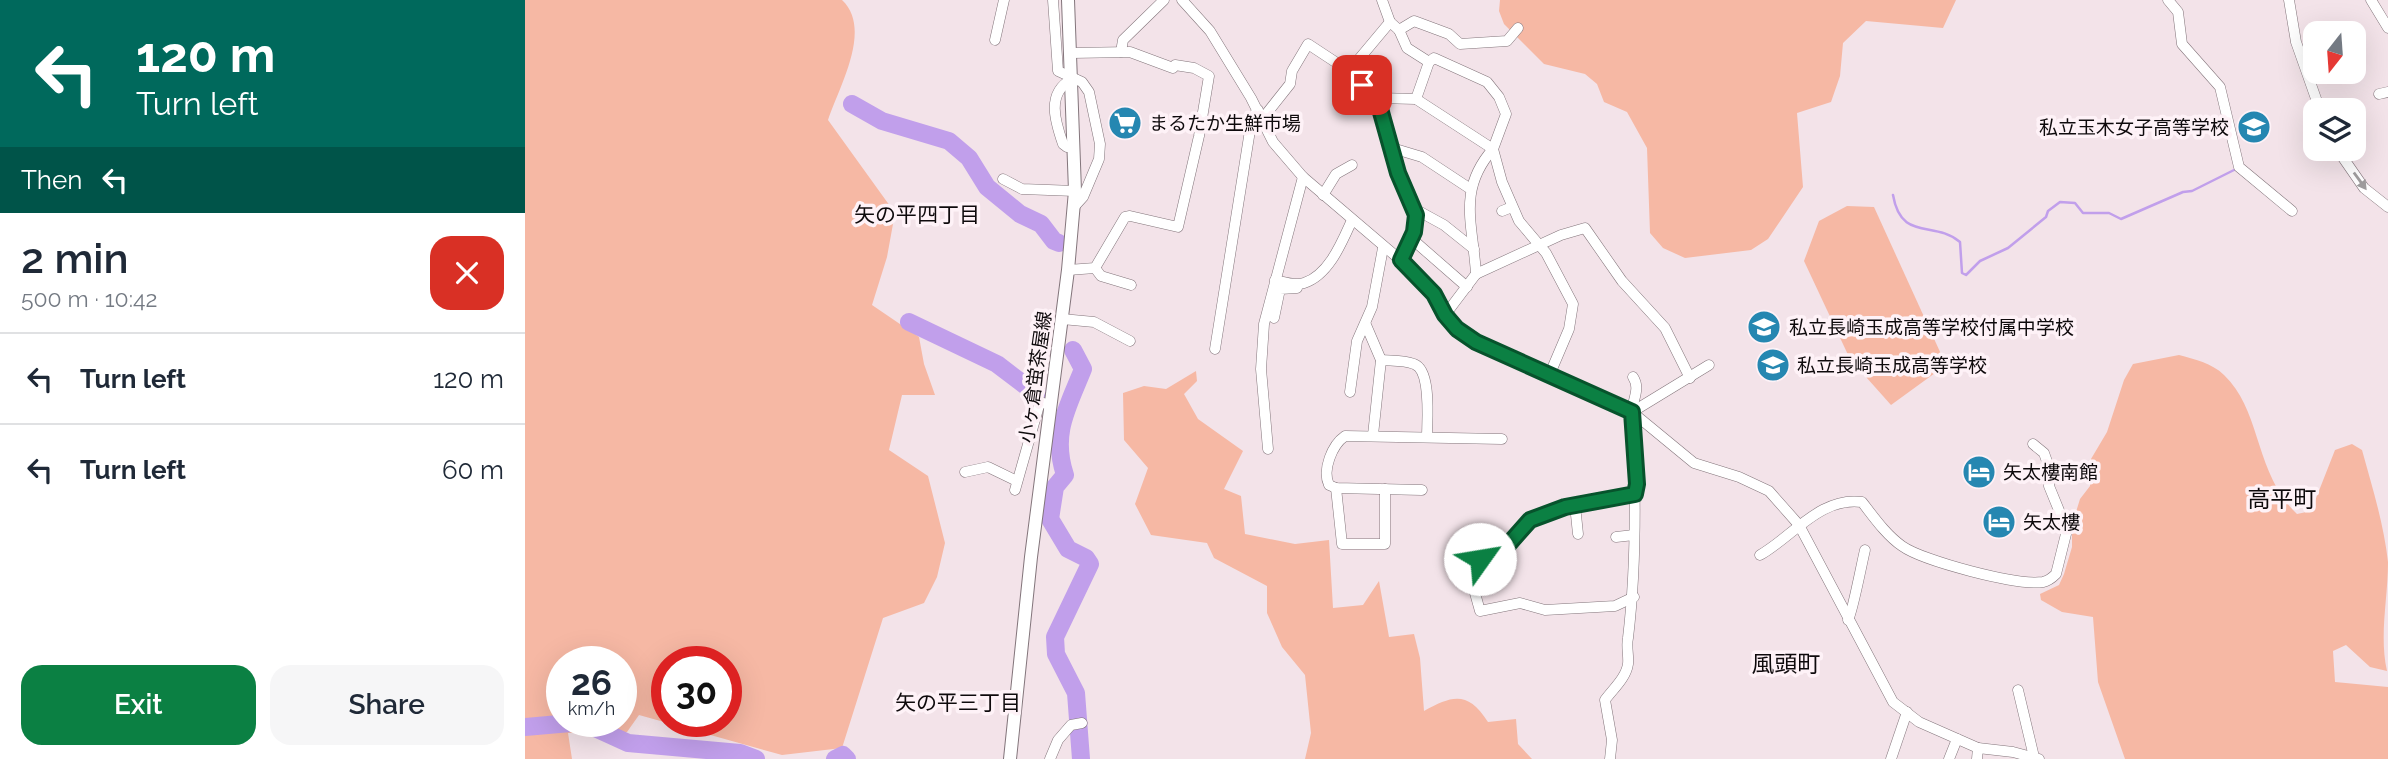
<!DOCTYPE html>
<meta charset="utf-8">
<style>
:root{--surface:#fff;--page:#f6f6f7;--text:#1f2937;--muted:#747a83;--line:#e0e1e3;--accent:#0b8043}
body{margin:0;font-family:Raleway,"Noto Sans JP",sans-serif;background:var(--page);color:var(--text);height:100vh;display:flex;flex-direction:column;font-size:26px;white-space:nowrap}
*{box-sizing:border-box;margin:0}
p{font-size:23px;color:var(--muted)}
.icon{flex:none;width:38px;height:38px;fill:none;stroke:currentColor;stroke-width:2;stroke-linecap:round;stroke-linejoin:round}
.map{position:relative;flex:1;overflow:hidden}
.drawer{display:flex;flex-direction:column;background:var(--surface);width:525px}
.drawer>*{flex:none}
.guide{background:#00695c;color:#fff;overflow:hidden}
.needle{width:46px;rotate:197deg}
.fabs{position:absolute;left:1778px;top:21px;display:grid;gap:14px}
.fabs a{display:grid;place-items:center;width:63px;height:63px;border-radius:14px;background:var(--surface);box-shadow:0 7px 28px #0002;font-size:35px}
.speed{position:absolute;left:21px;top:646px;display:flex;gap:14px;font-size:35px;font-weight:700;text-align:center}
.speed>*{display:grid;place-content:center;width:91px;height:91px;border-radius:50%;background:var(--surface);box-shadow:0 7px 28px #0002;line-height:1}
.speed small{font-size:18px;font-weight:400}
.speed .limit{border:10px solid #d22;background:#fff;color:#111}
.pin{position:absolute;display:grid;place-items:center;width:60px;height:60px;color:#fff;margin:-30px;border-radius:14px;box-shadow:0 4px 10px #0006}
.me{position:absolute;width:77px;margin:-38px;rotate:58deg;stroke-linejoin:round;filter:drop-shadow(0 0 5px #0008)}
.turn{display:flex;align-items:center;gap:24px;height:147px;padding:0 21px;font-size:32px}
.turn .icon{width:91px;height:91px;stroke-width:2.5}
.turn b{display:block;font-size:49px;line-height:60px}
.then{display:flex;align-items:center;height:66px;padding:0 21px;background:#0003;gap:14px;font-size:26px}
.round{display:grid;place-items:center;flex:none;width:74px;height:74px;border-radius:21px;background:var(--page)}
.headline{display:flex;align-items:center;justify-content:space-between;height:119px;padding:0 21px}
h1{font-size:42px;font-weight:600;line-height:52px}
.action{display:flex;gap:14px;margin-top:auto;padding:14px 21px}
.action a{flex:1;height:80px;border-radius:21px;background:var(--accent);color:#fff;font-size:28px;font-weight:600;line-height:80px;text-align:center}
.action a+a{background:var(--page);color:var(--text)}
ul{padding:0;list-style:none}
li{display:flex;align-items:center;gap:21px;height:91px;padding:0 21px;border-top:2px solid var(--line)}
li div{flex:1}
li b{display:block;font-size:26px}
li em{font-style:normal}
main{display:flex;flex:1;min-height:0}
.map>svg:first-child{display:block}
</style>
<main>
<section class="drawer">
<div class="guide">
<div class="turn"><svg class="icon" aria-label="left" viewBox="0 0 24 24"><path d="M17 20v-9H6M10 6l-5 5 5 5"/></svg><div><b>120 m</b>Turn left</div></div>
<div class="then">Then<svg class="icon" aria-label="left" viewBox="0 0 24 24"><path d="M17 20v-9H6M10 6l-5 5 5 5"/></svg></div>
</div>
<div class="headline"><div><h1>2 min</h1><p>500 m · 10:42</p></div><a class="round" style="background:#d93025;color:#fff"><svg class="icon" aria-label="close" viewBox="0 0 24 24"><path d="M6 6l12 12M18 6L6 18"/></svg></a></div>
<ul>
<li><svg class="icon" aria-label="left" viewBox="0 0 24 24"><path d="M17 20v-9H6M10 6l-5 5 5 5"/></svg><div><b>Turn left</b></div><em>120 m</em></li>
<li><svg class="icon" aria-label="left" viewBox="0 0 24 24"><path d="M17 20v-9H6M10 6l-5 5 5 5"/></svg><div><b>Turn left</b></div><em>60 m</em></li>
</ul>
<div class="action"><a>Exit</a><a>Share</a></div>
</section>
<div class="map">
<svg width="1863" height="759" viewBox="0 0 1863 759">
<rect width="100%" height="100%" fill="#f3e3e9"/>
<g fill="#f6b8a4" fill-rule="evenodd">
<path d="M0,0H317C348,29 314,87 303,120L370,213L362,257L347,305L394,337L399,364L410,395H377L364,450L403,476L420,543L412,577L399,603L358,618L317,748L257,755L114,715L102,732L43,733L47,759H0ZM37,662H96V721H37ZM142,662H201V721H142Z"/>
<polygon points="975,0 1431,0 1418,28 1341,21 1318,43 1315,76 1306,102 1272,113 1278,187 1243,239 1226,250 1160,258 1138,248 1125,233 1122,148 1102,112 1079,102 1072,84 1060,74 1019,64 979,24 974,11"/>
<polygon points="1322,206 1349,207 1421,365 1366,405 1325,359 1279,261 1294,221"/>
<path d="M1654,355C1669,359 1687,363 1699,375C1737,411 1729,473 1772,514L1786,511L1810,450L1827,444L1837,450C1847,486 1859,525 1863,562C1863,599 1854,635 1862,671L1845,667L1821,645L1808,651L1810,682L1863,687V759H1600L1573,682L1568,617L1537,612L1516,600L1515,594L1534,585L1539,574L1547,547V525L1555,499L1565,486L1566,459L1582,432L1599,380L1608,364Z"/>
<path d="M671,371L672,381L659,394L673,419L718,451L699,489L716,496L720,534L770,544L804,540L808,608L838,605L854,581L864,637L889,634L895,658L899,711C928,695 943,691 963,722L991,719L993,744L1007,759H780L786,733L780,675L757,647L742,613V586L689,558L682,543L626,535L610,504L623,468L599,440L598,393L619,386L641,389Z"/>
</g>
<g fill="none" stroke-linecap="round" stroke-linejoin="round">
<path stroke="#c19feb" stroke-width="2.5" d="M1368,195C1376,242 1409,220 1435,242L1437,273L1441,275L1455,261L1483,248L1521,217L1523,211L1535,202L1550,203L1558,213H1584L1596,219L1658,192L1667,191L1711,169"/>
<g stroke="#c19feb" stroke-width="18">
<polyline points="327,104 357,121 424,141 444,158 462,187 495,214 516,224 529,241 534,243"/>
<polyline points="384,322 472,364 514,396"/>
<path d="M548,350L558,369C543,407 526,433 540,475L530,487L525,519L543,549L561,558L565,564L530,637L531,654L551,693L556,759"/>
<polyline points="0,727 57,722 103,743 215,753 231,759"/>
<polyline points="310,759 318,755 322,759"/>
</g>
<defs>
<g id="minor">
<polyline points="528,0 533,71 557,82 564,92 575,144 574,159 558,197 548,208"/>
<polyline points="657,0 685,31 726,98 748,142 778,177 893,275 932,329 961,348 1092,403 1107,412 1169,463 1214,477 1244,491 1274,525 1368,702 1394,722 1453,748 1452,759"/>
<polyline points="857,0 865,22"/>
<polyline points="1643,0 1653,12 1657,44 1695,87 1714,167 1767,211"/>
<polyline points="1764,0 1771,42 1795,110"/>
<polyline points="1846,0 1863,28"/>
<polyline points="874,30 882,48 904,62"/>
<polyline points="470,40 479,0"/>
<polyline points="596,52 598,40 639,0"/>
<polyline points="824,71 865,22 874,30 889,21 924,34 935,44 982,41 993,28"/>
<polyline points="1854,94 1863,92"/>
<path d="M853,98L891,99L968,149C932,190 948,224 951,274L920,315"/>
<polyline points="891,99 904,62 909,58 962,82 974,97 981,114 968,149 977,182 994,221 1021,253 1048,304 1044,329 1024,376"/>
<polyline points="738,118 765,84 767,71 783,44 824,71 853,98 873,173 888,208 919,225 949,249"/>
<path d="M542,147L538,144C530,121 521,93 547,79"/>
<polyline points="867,148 897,157 944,188"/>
<polyline points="1812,149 1839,188 1863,207"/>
<polyline points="478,179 497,189 550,191"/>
<polyline points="798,195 811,174 827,165"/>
<polyline points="888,208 891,220 887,239 942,287"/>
<polyline points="977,211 987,207"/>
<polyline points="876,260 887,239"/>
<polyline points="570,268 576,276 606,285"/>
<polyline points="543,270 570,268 600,217 605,216 653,227 674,136 684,76 669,68 650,65 648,68 605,52 546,53"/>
<polyline points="951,274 1036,235 1060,228 1097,281 1140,328 1165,378"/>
<path d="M750,280C759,282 770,286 779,283C804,275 817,242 827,220"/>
<polyline points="749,318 755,289 772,288"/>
<polyline points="537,319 569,322 605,341"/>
<polyline points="841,325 856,360 848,435"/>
<polyline points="690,349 727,118 733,110"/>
<path d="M856,360C866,361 879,360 889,364C907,370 902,422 902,437"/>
<polyline points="825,392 832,341 847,307 858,248"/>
<polyline points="1107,412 1184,365"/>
<polyline points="743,449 736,369 739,324 778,177"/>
<polyline points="440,472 463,467 492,481"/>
<polyline points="811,488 817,544 860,544 860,489"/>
<polyline points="490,490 515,402 525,405"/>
<path d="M897,490L811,488L804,485C797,470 807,445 820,436L977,439"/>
<polyline points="1050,505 1053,534"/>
<polyline points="1091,537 1109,535"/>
<path d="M1235,555C1267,537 1296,496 1337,502C1348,516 1361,535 1377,546C1398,561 1492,586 1518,582C1523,581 1527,578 1531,574L1542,530L1524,486L1525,470L1519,453L1508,444"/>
<polyline points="1109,597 1090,606 1020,610 995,603 955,611 941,561 974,555 1005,520 1040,507 1110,494"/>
<path d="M1323,620C1327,615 1337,562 1340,550"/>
<polyline points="1493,690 1509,757"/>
<polyline points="1453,748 1488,752 1514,759"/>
<polyline points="525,759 533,740 546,725 557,723"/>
<path d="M1085,759L1087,740L1080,700C1088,689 1101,678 1103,664C1104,656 1101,646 1103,638C1112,562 1111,488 1107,413C1107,400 1116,389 1108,377"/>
<polyline points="1366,759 1382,712"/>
<polyline points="1424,759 1432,739"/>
</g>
<polyline id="tertiary" points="485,759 506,557 543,270 550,191 543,0"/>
</defs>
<use href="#minor" stroke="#83757b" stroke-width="11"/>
<use href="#tertiary" stroke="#83757b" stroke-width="14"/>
<use href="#minor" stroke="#fff" stroke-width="10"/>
<use href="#tertiary" stroke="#fff" stroke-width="12"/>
</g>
<defs><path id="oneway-solid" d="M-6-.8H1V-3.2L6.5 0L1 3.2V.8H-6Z" transform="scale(1.75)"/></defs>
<use fill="#9f9d9e" href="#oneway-solid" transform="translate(1835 181) rotate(54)"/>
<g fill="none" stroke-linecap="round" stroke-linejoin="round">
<defs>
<polyline id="route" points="837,85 852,98 873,173 891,215 889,232 876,260 909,294 920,315 932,329 951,342 1107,412 1112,484 1110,494 1040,507 1005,520 974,555 955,559"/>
</defs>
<use href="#route" stroke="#07532c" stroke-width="18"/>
<use href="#route" stroke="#0b8043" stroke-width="12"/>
</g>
<defs>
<symbol id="supermarket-disc" viewBox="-11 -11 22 22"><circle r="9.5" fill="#2587b1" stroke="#fef2f7"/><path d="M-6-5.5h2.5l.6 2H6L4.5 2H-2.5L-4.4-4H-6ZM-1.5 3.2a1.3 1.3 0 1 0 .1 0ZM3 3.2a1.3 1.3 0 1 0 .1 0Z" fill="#fff"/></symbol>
<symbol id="school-disc" viewBox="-11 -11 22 22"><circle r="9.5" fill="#2587b1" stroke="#fef2f7"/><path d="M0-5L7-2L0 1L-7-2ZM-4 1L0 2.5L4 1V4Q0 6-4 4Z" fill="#fff"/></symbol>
<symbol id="hotel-disc" viewBox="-11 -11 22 22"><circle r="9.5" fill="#2587b1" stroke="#fef2f7"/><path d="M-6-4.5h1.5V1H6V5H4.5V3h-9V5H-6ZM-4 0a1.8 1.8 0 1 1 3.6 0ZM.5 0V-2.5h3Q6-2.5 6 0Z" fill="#fff"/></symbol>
</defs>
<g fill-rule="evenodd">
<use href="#supermarket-disc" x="581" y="104" width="38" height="38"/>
<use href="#school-disc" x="1710" y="108" width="38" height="38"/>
<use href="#school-disc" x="1220" y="308" width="38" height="38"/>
<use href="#school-disc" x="1229" y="346" width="38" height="38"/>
<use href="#hotel-disc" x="1435" y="453" width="38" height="38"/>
<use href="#hotel-disc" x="1455" y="503" width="38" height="38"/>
</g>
<g text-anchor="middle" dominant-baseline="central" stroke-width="7" stroke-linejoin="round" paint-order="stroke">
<g font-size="19" fill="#0e0a0c" stroke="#fef2f7" text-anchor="start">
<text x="624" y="123">まるたか生鮮市場</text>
<text x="1704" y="127" text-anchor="end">私立玉木女子高等学校</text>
<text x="1264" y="327">私立長崎玉成高等学校付属中学校</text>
<text x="1272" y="365">私立長崎玉成高等学校</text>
<text x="1478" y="472">矢太樓南館</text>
<text x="1498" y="522">矢太樓</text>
</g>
<g font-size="19" fill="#0e0a0c" stroke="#fef2f7">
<text transform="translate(510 377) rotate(-82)">小ヶ倉蛍茶屋線</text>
</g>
<g font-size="21" fill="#0e0a0c" stroke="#fef2f7">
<text x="392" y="214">矢の平四丁目</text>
<text x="433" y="702">矢の平三丁目</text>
</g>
<g font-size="23" fill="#0e0a0c" stroke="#fef2f7">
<text x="1757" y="498">高平町</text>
<text x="1261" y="663">風頭町</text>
</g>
</g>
</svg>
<div class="fabs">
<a><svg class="needle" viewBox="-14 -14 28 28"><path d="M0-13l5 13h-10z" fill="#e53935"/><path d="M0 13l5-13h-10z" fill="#747a83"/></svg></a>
<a><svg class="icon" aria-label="layers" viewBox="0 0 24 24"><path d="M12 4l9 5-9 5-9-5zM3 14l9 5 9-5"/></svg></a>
</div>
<div class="speed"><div>26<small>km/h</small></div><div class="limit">30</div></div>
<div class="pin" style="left:837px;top:85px;background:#d93025"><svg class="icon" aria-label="arrive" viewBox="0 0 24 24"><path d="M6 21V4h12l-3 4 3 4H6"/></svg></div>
<svg class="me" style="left:955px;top:559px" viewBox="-20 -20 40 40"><circle r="19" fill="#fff"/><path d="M0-13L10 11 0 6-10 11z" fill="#0b8043"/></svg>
</div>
</main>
